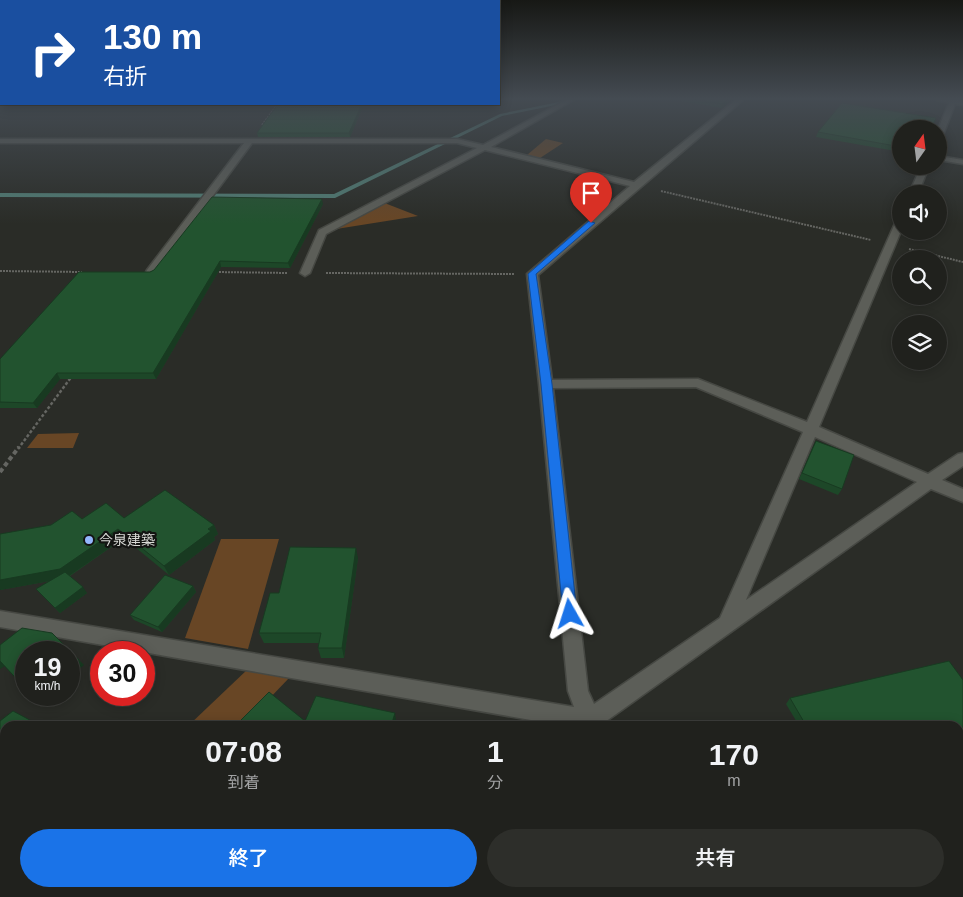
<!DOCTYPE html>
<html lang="ja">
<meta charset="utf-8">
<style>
:root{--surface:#20211d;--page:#2d2e2a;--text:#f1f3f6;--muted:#a2a3a4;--line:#3d3e3b;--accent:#1a73e8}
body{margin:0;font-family:Helvetica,"Noto Sans JP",sans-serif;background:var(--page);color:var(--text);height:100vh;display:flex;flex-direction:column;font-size:19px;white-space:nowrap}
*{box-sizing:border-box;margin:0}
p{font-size:16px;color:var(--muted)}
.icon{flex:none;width:28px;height:28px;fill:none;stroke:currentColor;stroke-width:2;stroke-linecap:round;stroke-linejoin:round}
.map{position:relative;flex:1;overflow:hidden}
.panel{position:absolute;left:0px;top:721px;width:964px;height:176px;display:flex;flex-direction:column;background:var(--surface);border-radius:15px 15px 0 0;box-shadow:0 2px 12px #0003,0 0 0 1px var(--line)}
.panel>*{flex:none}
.guide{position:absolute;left:0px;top:0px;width:500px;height:105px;box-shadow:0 2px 12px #0003,0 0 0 1px var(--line);background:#1a4fa0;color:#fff;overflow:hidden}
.needle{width:32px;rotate:14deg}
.buttons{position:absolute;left:892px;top:120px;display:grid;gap:10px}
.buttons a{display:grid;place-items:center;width:55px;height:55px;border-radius:50%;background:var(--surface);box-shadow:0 2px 12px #0003,0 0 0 1px var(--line);font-size:25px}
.speed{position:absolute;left:15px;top:641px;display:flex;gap:10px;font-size:25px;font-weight:700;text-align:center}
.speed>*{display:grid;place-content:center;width:65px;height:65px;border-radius:50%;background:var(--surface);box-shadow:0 2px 12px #0003,0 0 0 1px var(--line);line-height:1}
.speed small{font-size:12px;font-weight:400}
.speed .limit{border:8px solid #d22;background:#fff;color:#111}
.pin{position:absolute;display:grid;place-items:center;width:42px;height:42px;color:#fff;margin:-51px -21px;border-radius:50% 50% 50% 0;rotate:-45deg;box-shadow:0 0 5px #0007}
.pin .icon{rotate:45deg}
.me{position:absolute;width:55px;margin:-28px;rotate:354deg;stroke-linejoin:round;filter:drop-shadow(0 0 4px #0008)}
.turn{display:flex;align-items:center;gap:18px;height:105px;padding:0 20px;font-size:22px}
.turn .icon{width:65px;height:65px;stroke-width:2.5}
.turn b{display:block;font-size:35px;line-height:42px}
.eta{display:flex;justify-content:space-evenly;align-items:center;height:85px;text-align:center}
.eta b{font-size:30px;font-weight:600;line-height:35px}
.button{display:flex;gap:10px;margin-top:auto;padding:10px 20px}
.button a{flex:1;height:58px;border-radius:30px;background:var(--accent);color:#fff;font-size:20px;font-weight:600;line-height:58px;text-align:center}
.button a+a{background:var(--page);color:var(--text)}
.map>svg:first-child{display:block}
</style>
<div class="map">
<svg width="963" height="897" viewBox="0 0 963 897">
<rect width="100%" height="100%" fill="#2a2c27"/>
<g fill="#684625">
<polygon points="546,139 563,143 540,158 527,155"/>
<polygon points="382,202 418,216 330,230"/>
<polygon points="79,433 73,448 27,448 38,434"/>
<polygon points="221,539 279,539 248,649 185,638"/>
<polygon points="249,668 291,676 243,726 188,726"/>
</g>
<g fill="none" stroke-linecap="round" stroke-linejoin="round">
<polygon fill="#517d74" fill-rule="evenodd" points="565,99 569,99 561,104 502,116 335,198 0,197 0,193 334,194 500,114 559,102"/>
<defs>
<g id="minor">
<path d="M568,99H575L491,147L634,182L737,99H744L538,275L552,380L698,379L807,422L896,221L901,218V231L819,427L928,474L958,454L963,453V466L942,480L963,489V502L931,489L605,722L607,726H565L0,627V611L574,707L568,691L539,384L527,274L630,186L485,150L326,234L310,273L305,276L300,273L319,230L477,148L457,143H252L155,274H147L146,272L147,270L244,143H0V139H457L483,145ZM696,387L803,432L720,618L594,704L588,691L553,388ZM815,437L917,482L746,600Z"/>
<polygon points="933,99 953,99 963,101 963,105 955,104 943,135 939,137 938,129 949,103"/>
<polygon points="939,156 963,160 963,164 939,160"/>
<polygon points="921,166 929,166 918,194 909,194"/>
<polygon points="402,892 431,892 429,897 400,897"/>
<polygon points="736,892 765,892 767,897 738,897"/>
</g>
</defs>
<use href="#minor" stroke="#464843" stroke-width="3"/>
<g stroke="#656662" stroke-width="2" stroke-dasharray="2 1" stroke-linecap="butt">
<polyline points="262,125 278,104"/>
<polyline points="661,191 871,240"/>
<polyline points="909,249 963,262"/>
<polyline points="0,271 82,272"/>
<polyline points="216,272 287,273"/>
<polyline points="326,273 514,274"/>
</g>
<polyline stroke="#656662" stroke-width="2.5" stroke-dasharray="3 2" stroke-linecap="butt" points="18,449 72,376"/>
<polyline stroke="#656662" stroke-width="4" stroke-dasharray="4.5 3" stroke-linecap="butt" points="0,472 19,447"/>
<use href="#minor" fill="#5c5e58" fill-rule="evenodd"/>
</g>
<g fill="#1d4728">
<polygon points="670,99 733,99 721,108"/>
<polygon points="278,104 364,104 350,137 258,137 257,133"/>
<polygon points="901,129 901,152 816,137 818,132"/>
<polygon points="323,204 290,268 221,267 156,379 60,379 37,408 0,408 0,359 150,272"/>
<polygon points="813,447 842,489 838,495 799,479"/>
<polygon points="124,518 214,525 218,534 214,537 215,540 169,575 124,538 70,576 87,593 60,613 36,589 50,581 0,590 82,519"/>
<polygon points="358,558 344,658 321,658 318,648 319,643 264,643 259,633 279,593"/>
<polygon points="193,586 196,592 162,632 134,620 130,615"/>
<polygon points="963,680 963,803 959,804 959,726 798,724 786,704 790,698"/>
</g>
<g fill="#183a21">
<polygon points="728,99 733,99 721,108 722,104"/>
<polygon points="362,104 364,104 350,137 349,133"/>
<polygon points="322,199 323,204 290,268 288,263"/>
<polygon points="220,261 221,267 156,379 153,373"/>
<polygon points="57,373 60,379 37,408 33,403"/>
<polygon points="214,525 218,534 214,537 215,540 169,575 164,566"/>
<polygon points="118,529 124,538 66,578 0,590 0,580"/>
<polygon points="356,548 358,558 344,658 342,648"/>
<polygon points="193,586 196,592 162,632 158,627"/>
<polygon points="83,587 87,593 60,613 55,608"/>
<polygon points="79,660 84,665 69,677 69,668"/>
<polygon points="0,661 5,666 0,669"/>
<polygon points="35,695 46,695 38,701 33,696"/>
<polygon points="395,713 396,720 394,726 391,726"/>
<polygon points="963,800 963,803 959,804 959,801"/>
<polygon points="5,836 5,848 0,854 0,842"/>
<polygon points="166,892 175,892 172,897 163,897"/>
</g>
<g fill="#22532f" stroke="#183a21">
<polygon points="694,99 728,99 722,104"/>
<polygon points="842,103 936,118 931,129 901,129 901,147 818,132"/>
<polygon points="278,104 362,104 349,133 257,133"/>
<polygon points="212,197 322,199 288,263 220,261 153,373 57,373 33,403 0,402 0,359 79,272 150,272 154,270"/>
<polygon points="816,441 854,455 842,489 802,473"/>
<polygon points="165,490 214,525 208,529 211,531 164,566 118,529 60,569 0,580 0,534 51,525 72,511 82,519 106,503 124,518"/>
<polygon points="290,547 356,548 342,648 318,648 321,633 259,633 270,593 279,593"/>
<polygon points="65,572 83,587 55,608 36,589"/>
<polygon points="165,575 193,586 158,627 130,615"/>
<polygon points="22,628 52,633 79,660 69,668 69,652 26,652 26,689 0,661 0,645"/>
<polygon points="949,661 963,680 963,800 959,801 959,726 787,726 804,722 790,698"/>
<polygon points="269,692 305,721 316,696 395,713 391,726 235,726"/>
<polygon points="13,711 41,726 5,726 5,836 0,842 0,721"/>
<polygon points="100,892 166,892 163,897 96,897"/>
<polygon points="450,892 535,892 538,897 451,897 448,894"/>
<polygon points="705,892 732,892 737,897 701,897"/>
</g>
<linearGradient id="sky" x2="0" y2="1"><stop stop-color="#171815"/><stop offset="0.44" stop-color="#444b52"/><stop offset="1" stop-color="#444b52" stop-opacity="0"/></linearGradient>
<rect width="963" height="224" fill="url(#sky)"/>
<polygon fill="#1a73e8" stroke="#114b97" points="589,221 595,223 536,274 552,384 577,614 575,619 570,620 565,619 563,614 541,384 528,274"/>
<circle fill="#94b7fd" stroke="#131412" stroke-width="2" cx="89" cy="540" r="5"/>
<g text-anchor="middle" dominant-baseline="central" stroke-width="4.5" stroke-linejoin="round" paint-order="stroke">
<g font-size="14" fill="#d9dad6" stroke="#131412" text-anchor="start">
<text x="99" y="540">今泉建築</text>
</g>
</g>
</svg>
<div class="buttons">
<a><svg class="needle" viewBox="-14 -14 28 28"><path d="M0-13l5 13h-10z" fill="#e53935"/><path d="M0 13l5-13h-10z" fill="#a2a3a4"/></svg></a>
<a><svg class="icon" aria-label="sound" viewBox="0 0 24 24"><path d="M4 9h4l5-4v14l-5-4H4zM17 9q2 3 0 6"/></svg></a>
<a><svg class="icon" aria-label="search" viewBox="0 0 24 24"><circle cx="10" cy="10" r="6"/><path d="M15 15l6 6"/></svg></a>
<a><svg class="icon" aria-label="layers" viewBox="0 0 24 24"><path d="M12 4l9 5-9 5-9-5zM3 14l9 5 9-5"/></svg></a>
</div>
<div class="speed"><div>19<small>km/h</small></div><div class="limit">30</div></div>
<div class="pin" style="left:591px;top:223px;background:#d93025"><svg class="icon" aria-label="arrive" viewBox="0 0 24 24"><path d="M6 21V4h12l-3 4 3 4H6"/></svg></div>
<svg class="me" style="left:570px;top:614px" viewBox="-20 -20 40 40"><path d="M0-17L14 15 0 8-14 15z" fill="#1a73e8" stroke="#fff" stroke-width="4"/></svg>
<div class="guide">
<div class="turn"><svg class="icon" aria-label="right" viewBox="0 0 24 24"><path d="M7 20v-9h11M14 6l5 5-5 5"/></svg><div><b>130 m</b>右折</div></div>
</div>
<section class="panel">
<div class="eta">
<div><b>07:08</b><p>到着</p></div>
<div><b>1</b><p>分</p></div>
<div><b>170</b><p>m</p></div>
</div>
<div class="button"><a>終了</a><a>共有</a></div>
</section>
</div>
